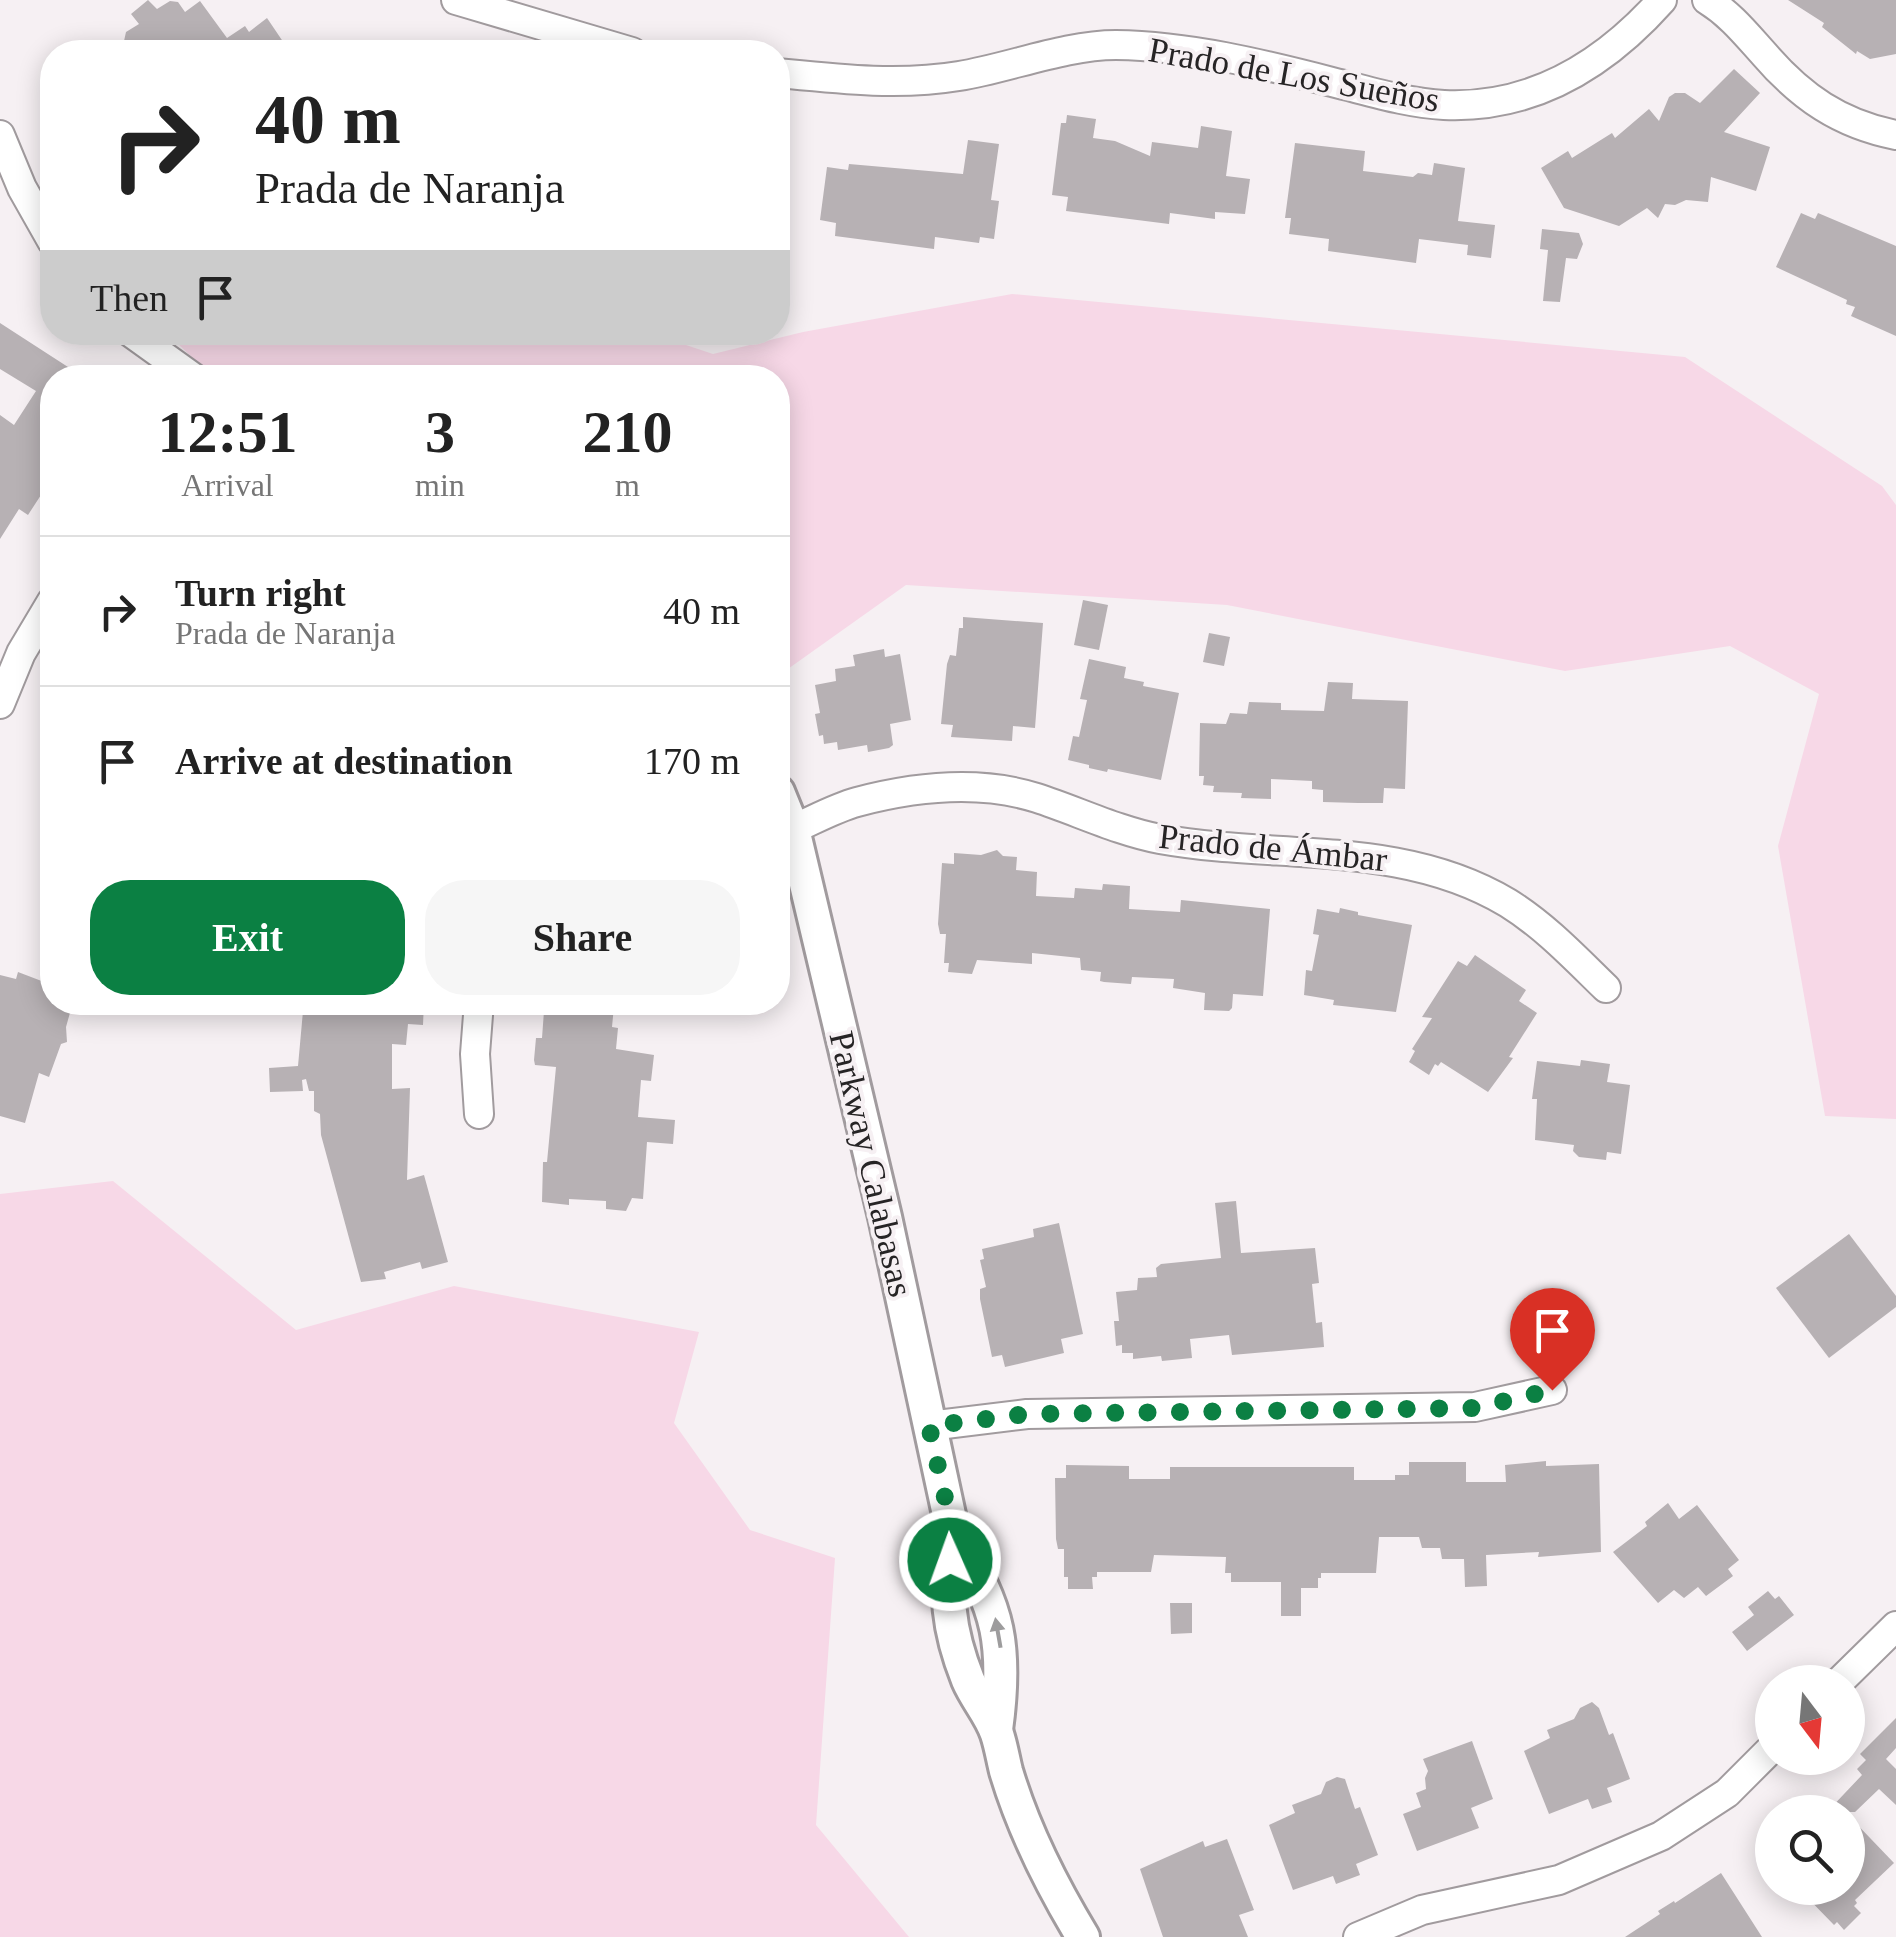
<!DOCTYPE html>
<meta charset="utf-8">
<style>
:root{--surface:#fff;--page:#f6f6f6;--text:#222;--muted:#767676;--line:#e0e0e0;--accent:#0b8043}
body{margin:0;font-family:"Times New Roman",serif;background:var(--page);color:var(--text);height:100vh;display:flex;flex-direction:column;font-size:38px;white-space:nowrap}
*{box-sizing:border-box;margin:0}
p{font-size:32px;color:var(--muted)}
.icon{flex:none;width:55px;height:55px;fill:none;stroke:currentColor;stroke-width:2;stroke-linecap:round;stroke-linejoin:round}
.map{position:relative;flex:1;overflow:hidden}
.panel{position:absolute;left:40px;top:365px;width:750px;height:650px;display:flex;flex-direction:column;background:var(--surface);border-radius:40px;box-shadow:0 5px 25px #0003}
.panel>*{flex:none}
.banner{position:absolute;left:40px;top:40px;width:750px;height:305px;border-radius:40px;box-shadow:0 5px 25px #0003;background:#fff;color:var(--text);overflow:hidden}
.needle{width:65px;rotate:164deg}
.fabs{position:absolute;left:1755px;top:1665px;display:grid;gap:20px}
.fabs a{display:grid;place-items:center;width:110px;height:110px;border-radius:50%;background:var(--surface);box-shadow:0 5px 25px #0003;font-size:50px}
.pin{position:absolute;display:grid;place-items:center;width:85px;height:85px;color:#fff;margin:-102px -42px;border-radius:50% 50% 50% 0;rotate:-45deg;box-shadow:0 0 10px #0007}
.pin .icon{rotate:45deg}
.me{position:absolute;width:110px;margin:-55px;rotate:358deg;stroke-linejoin:round;filter:drop-shadow(0 0 8px #0008)}
.turn{display:flex;align-items:center;gap:35px;height:210px;padding:0 50px;font-size:45px}
.turn .icon{width:130px;height:130px;stroke-width:2.5}
.turn b{display:block;font-size:70px;line-height:85px}
.then{display:flex;align-items:center;height:95px;padding:0 50px;background:#0003;gap:20px;font-size:38px}
.eta{display:flex;justify-content:space-evenly;align-items:center;height:170px;text-align:center}
.eta b{font-size:60px;font-weight:600;line-height:70px}
.primary-button{display:flex;gap:20px;margin-top:auto;padding:20px 50px}
.primary-button a{flex:1;height:115px;border-radius:40px;background:var(--accent);color:#fff;font-size:40px;font-weight:600;line-height:115px;text-align:center}
.primary-button a+a{background:var(--page);color:var(--text)}
ul{padding:0;list-style:none}
li{display:flex;align-items:center;gap:30px;height:150px;padding:0 50px;border-top:2px solid var(--line)}
li div{flex:1}
li b{display:block;font-size:38px}
li em{font-style:normal}
.map>svg:first-child{display:block}
</style>
<div class="map">
<svg width="1896" height="1937" viewBox="0 0 1896 1937">
<rect width="100%" height="100%" fill="#f6f0f3"/>
<g fill="#f7d8e7">
<polygon points="1012,294 1685,357 1882,486 1896,505 1896,1119 1825,1116 1778,846 1819,694 1730,646 1565,671 1227,605 906,585 778,676 778,378 212,377 167,333 647,332 713,354 803,332"/>
<polygon points="113,1181 296,1330 454,1286 699,1332 674,1423 750,1530 835,1558 816,1825 909,1937 0,1937 0,1194"/>
</g>
<g fill="#b7b1b4">
<polygon points="148,0 157,9 170,1 178,2 185,12 200,1 227,38 245,26 249,32 267,18 290,52 132,52 124,41 126,32 139,24 131,14"/>
<polygon points="1788,0 1896,0 1896,54 1870,59 1857,51 1856,54 1822,27 1824,23"/>
<polygon points="1734,69 1760,93 1724,132 1770,147 1756,191 1711,177 1708,202 1686,200 1675,205 1665,204 1658,218 1647,208 1619,226 1564,208 1541,168 1568,151 1572,158 1612,133 1615,138 1649,109 1659,121 1669,97 1675,93 1685,93 1700,103"/>
<polygon points="1067,115 1096,119 1093,138 1115,141 1150,156 1152,142 1198,148 1201,126 1232,131 1226,176 1250,179 1245,214 1215,212 1215,219 1170,213 1169,224 1066,211 1068,197 1052,195 1061,123 1066,123"/>
<polygon points="968,140 999,144 991,200 999,201 994,239 980,237 979,243 935,237 934,249 835,236 836,223 820,220 827,167 848,170 849,164 963,174"/>
<polygon points="1295,143 1365,151 1363,171 1413,177 1418,173 1432,175 1434,163 1465,168 1458,221 1495,225 1491,258 1467,255 1468,245 1419,239 1416,263 1328,251 1329,239 1289,234 1291,218 1285,218"/>
<polygon points="1801,213 1815,219 1818,213 1896,246 1896,336 1851,316 1855,307 1846,304 1847,300 1776,267"/>
<polygon points="1542,229 1579,233 1583,244 1577,259 1566,258 1560,302 1543,301 1548,250 1540,249"/>
<polygon points="0,323 85,378 52,378 52,478 28,515 19,509 0,539 0,415 14,425 36,391 0,369"/>
<polygon points="1083,600 1108,605 1099,650 1074,645"/>
<polygon points="963,617 1043,623 1035,728 1013,726 1012,741 951,737 953,725 941,724 947,664 950,655 956,656 959,628 963,628"/>
<polygon points="1209,633 1230,637 1224,666 1203,662"/>
<polygon points="884,649 885,657 900,654 911,720 890,724 893,745 889,748 868,752 867,745 838,750 837,742 824,744 823,735 819,736 815,714 820,713 815,685 836,681 835,669 855,666 853,655"/>
<polygon points="1089,659 1126,667 1124,678 1144,682 1143,686 1179,693 1161,780 1108,769 1107,772 1089,768 1089,765 1068,760 1073,736 1079,737 1087,700 1080,699"/>
<polygon points="1328,682 1353,683 1352,699 1408,701 1405,789 1384,788 1383,803 1358,803 1323,802 1323,790 1312,789 1312,781 1271,779 1271,799 1241,798 1242,793 1213,792 1214,786 1203,785 1204,776 1199,776 1200,723 1226,724 1230,713 1247,714 1249,702 1281,703 1281,710 1324,711"/>
<polygon points="997,850 1003,856 1017,857 1016,870 1037,872 1036,896 1074,898 1075,888 1102,890 1103,884 1130,886 1129,909 1180,912 1181,900 1270,909 1263,996 1233,994 1232,1008 1229,1011 1204,1010 1205,993 1173,988 1174,979 1132,977 1131,984 1104,982 1100,981 1101,972 1081,970 1080,958 1032,953 1032,964 977,960 972,974 948,972 949,963 944,963 946,934 940,934 938,924 942,863 954,864 954,853 981,855"/>
<polygon points="1340,908 1358,912 1358,915 1412,925 1396,1012 1333,1005 1334,1000 1304,995 1306,970 1312,971 1319,935 1313,934 1317,909 1339,913"/>
<polygon points="1475,955 1526,990 1519,1001 1537,1013 1509,1057 1513,1058 1488,1092 1441,1062 1438,1066 1435,1064 1429,1075 1409,1062 1415,1051 1412,1049 1432,1018 1422,1017 1458,961 1467,966"/>
<polygon points="18,972 52,985 52,1002 73,1002 66,1027 67,1042 61,1044 49,1077 39,1073 25,1123 0,1116 0,975 16,979"/>
<polygon points="323,1002 424,1002 423,1025 408,1024 406,1045 392,1044 392,1089 410,1088 407,1180 424,1175 448,1262 422,1269 420,1262 384,1272 386,1279 361,1282 321,1135 320,1114 314,1111 314,1091 309,1091 306,1079 302,1080 303,1091 270,1092 269,1068 298,1066 303,1011 322,1012"/>
<polygon points="554,1002 614,1006 612,1027 618,1028 616,1049 654,1055 651,1081 641,1080 638,1117 675,1120 673,1144 647,1142 643,1199 632,1198 626,1211 606,1209 606,1201 569,1199 569,1205 542,1202 543,1162 547,1162 556,1067 535,1065 534,1060 536,1038 542,1038 544,1011 553,1012"/>
<polygon points="1581,1060 1610,1064 1607,1082 1630,1085 1621,1154 1607,1152 1606,1160 1579,1157 1573,1151 1574,1145 1535,1140 1537,1099 1532,1099 1537,1061 1580,1066"/>
<polygon points="1236,1201 1241,1253 1315,1248 1319,1283 1312,1284 1316,1323 1322,1322 1324,1347 1232,1355 1229,1335 1190,1339 1192,1358 1162,1361 1161,1356 1133,1359 1133,1353 1122,1353 1122,1345 1116,1346 1114,1321 1119,1321 1116,1292 1137,1290 1138,1278 1157,1277 1156,1268 1161,1264 1221,1258 1215,1203"/>
<polygon points="1059,1223 1083,1334 1061,1339 1064,1353 1005,1367 1002,1355 992,1357 980,1299 980,1289 986,1287 980,1260 984,1259 982,1249 1034,1237 1033,1229"/>
<polygon points="1849,1234 1896,1296 1896,1307 1829,1358 1776,1288"/>
<polygon points="1546,1461 1546,1466 1599,1464 1601,1552 1538,1557 1539,1552 1486,1555 1487,1586 1465,1587 1464,1559 1442,1559 1440,1548 1422,1548 1419,1537 1379,1537 1376,1573 1321,1573 1321,1578 1318,1578 1318,1588 1301,1588 1301,1616 1281,1616 1281,1582 1231,1582 1231,1573 1225,1573 1226,1557 1154,1555 1151,1572 1097,1572 1097,1577 1092,1577 1093,1589 1068,1589 1068,1577 1064,1577 1064,1549 1058,1549 1056,1539 1055,1478 1066,1478 1066,1465 1129,1466 1129,1479 1170,1479 1170,1467 1354,1467 1354,1480 1395,1480 1395,1475 1409,1475 1409,1462 1466,1462 1466,1482 1506,1482 1505,1465"/>
<polygon points="1668,1503 1679,1519 1697,1505 1739,1560 1728,1569 1733,1576 1706,1596 1698,1587 1684,1598 1674,1590 1658,1603 1613,1552 1647,1526 1645,1522"/>
<polygon points="1768,1591 1775,1599 1779,1596 1794,1615 1747,1651 1732,1632 1754,1615 1748,1607"/>
<polygon points="1170,1603 1192,1603 1192,1633 1171,1634"/>
<polygon points="1592,1702 1599,1708 1609,1735 1613,1733 1630,1779 1607,1788 1612,1802 1592,1809 1588,1799 1549,1814 1524,1751 1550,1738 1547,1730 1574,1719 1580,1708"/>
<polygon points="1896,1718 1896,1748 1886,1759 1896,1769 1896,1805 1879,1789 1855,1812 1827,1812 1862,1775 1857,1769 1866,1760 1860,1754"/>
<polygon points="1472,1741 1493,1799 1471,1808 1479,1828 1417,1851 1403,1814 1421,1807 1416,1793 1426,1789 1425,1778 1428,1771 1423,1759"/>
<polygon points="1337,1777 1345,1779 1355,1809 1360,1807 1378,1855 1356,1864 1360,1875 1336,1884 1333,1876 1293,1890 1269,1825 1295,1813 1292,1805 1321,1794 1326,1782"/>
<polygon points="1848,1815 1894,1863 1855,1900 1857,1903 1854,1906 1861,1913 1844,1930 1837,1922 1834,1925 1798,1888 1848,1888"/>
<polygon points="1227,1839 1254,1910 1239,1915 1248,1937 1163,1937 1140,1869 1203,1841 1205,1847"/>
<polygon points="1721,1873 1762,1937 1625,1937 1660,1914 1658,1911 1674,1901 1675,1903"/>
</g>
<g fill="none" stroke-linecap="round" stroke-linejoin="round">
<defs>
<g id="minor">
<polyline points="456,0 632,52"/>
<path d="M1707,0C1731,15 1745,33 1764,54C1801,97 1840,124 1896,135"/>
<path d="M778,73C838,79 899,86 959,76C1009,68 1065,45 1116,45C1189,46 1262,64 1332,82C1369,91 1406,103 1444,105C1534,109 1605,64 1662,0"/>
<polyline points="0,135 22,188 52,241"/>
<polyline points="130,332 194,378"/>
<polyline points="0,704 21,653 52,601"/>
<path d="M793,829C814,820 835,808 857,802C914,787 980,780 1037,798C1077,811 1118,831 1160,839C1277,860 1401,839 1508,903C1545,926 1575,958 1606,988"/>
<polyline points="479,1114 475,1054 479,1002"/>
<polyline points="929,1426 1027,1414 1475,1407 1552,1390"/>
<polyline points="1839,1682 1896,1626"/>
<polyline points="1358,1937 1422,1910 1559,1880 1661,1836 1727,1793 1772,1748"/>
</g>
<g id="tertiary">
<path d="M778,792L793,829L885,1217L954,1538C1000,1605 1007,1650 996,1730"/>
<path d="M954,1538C944,1591 948,1630 968,1680C976,1699 991,1715 997,1734C1001,1746 1003,1759 1006,1771C1023,1828 1052,1886 1083,1937"/>
</g>
</defs>
<use href="#minor" stroke="#a19b9e" stroke-width="32"/>
<use href="#tertiary" stroke="#a19b9e" stroke-width="38"/>
<use href="#minor" stroke="#fff" stroke-width="28"/>
<use href="#tertiary" stroke="#fff" stroke-width="32"/>
</g>
<defs><path id="oneway-solid" d="M-6-.8H1V-3.2L6.5 0L1 3.2V.8H-6Z" transform="scale(2.5)"/></defs>
<use fill="#9d9c9d" href="#oneway-solid" transform="translate(998 1633) rotate(-100)"/>
<g fill="none" stroke-linecap="round" stroke-linejoin="round">
<polyline stroke="#0b8043" stroke-width="18" stroke-dasharray="0 32.4" points="950,1560 954,1538 929,1426 1027,1414 1475,1408 1552,1390"/>
</g>
<g text-anchor="middle" dominant-baseline="central" stroke-width="8" stroke-linejoin="round" paint-order="stroke">
<g font-size="35" fill="#262425" stroke="#f6f0f3">
<text transform="translate(1294 75) rotate(10)">Prado de Los Sueños</text>
<text transform="translate(1273 848) rotate(6)">Prado de Ámbar</text>
<text transform="translate(871 1164) rotate(77)">Parkway Calabasas</text>
</g>
</g>
</svg>
<div class="fabs">
<a><svg class="needle" viewBox="-14 -14 28 28"><path d="M0-13l5 13h-10z" fill="#e53935"/><path d="M0 13l5-13h-10z" fill="#767676"/></svg></a>
<a><svg class="icon" aria-label="search" viewBox="0 0 24 24"><circle cx="10" cy="10" r="6"/><path d="M15 15l6 6"/></svg></a>
</div>
<div class="pin" style="left:1552px;top:1390px;background:#d93025"><svg class="icon" aria-label="arrive" viewBox="0 0 24 24"><path d="M6 21V4h12l-3 4 3 4H6"/></svg></div>
<svg class="me" style="left:950px;top:1560px" viewBox="-20 -20 40 40"><circle r="17" fill="#0b8043" stroke="#fff" stroke-width="3"/><path d="M0-11L8 9 0 5-8 9z" fill="#fff"/></svg>
<div class="banner">
<div class="turn"><svg class="icon" aria-label="right" viewBox="0 0 24 24"><path d="M7 20v-9h11M14 6l5 5-5 5"/></svg><div><b>40 m</b>Prada de Naranja</div></div>
<div class="then">Then<svg class="icon" aria-label="arrive" viewBox="0 0 24 24"><path d="M6 21V4h12l-3 4 3 4H6"/></svg></div>
</div>
<section class="panel">
<div class="eta">
<div><b>12:51</b><p>Arrival</p></div>
<div><b>3</b><p>min</p></div>
<div><b>210</b><p>m</p></div>
</div>
<ul>
<li><svg class="icon" aria-label="right" viewBox="0 0 24 24"><path d="M7 20v-9h11M14 6l5 5-5 5"/></svg><div><b>Turn right</b><p>Prada de Naranja</p></div><em>40 m</em></li>
<li><svg class="icon" aria-label="arrive" viewBox="0 0 24 24"><path d="M6 21V4h12l-3 4 3 4H6"/></svg><div><b>Arrive at destination</b></div><em>170 m</em></li>
</ul>
<div class="primary-button"><a>Exit</a><a>Share</a></div>
</section>
</div>
